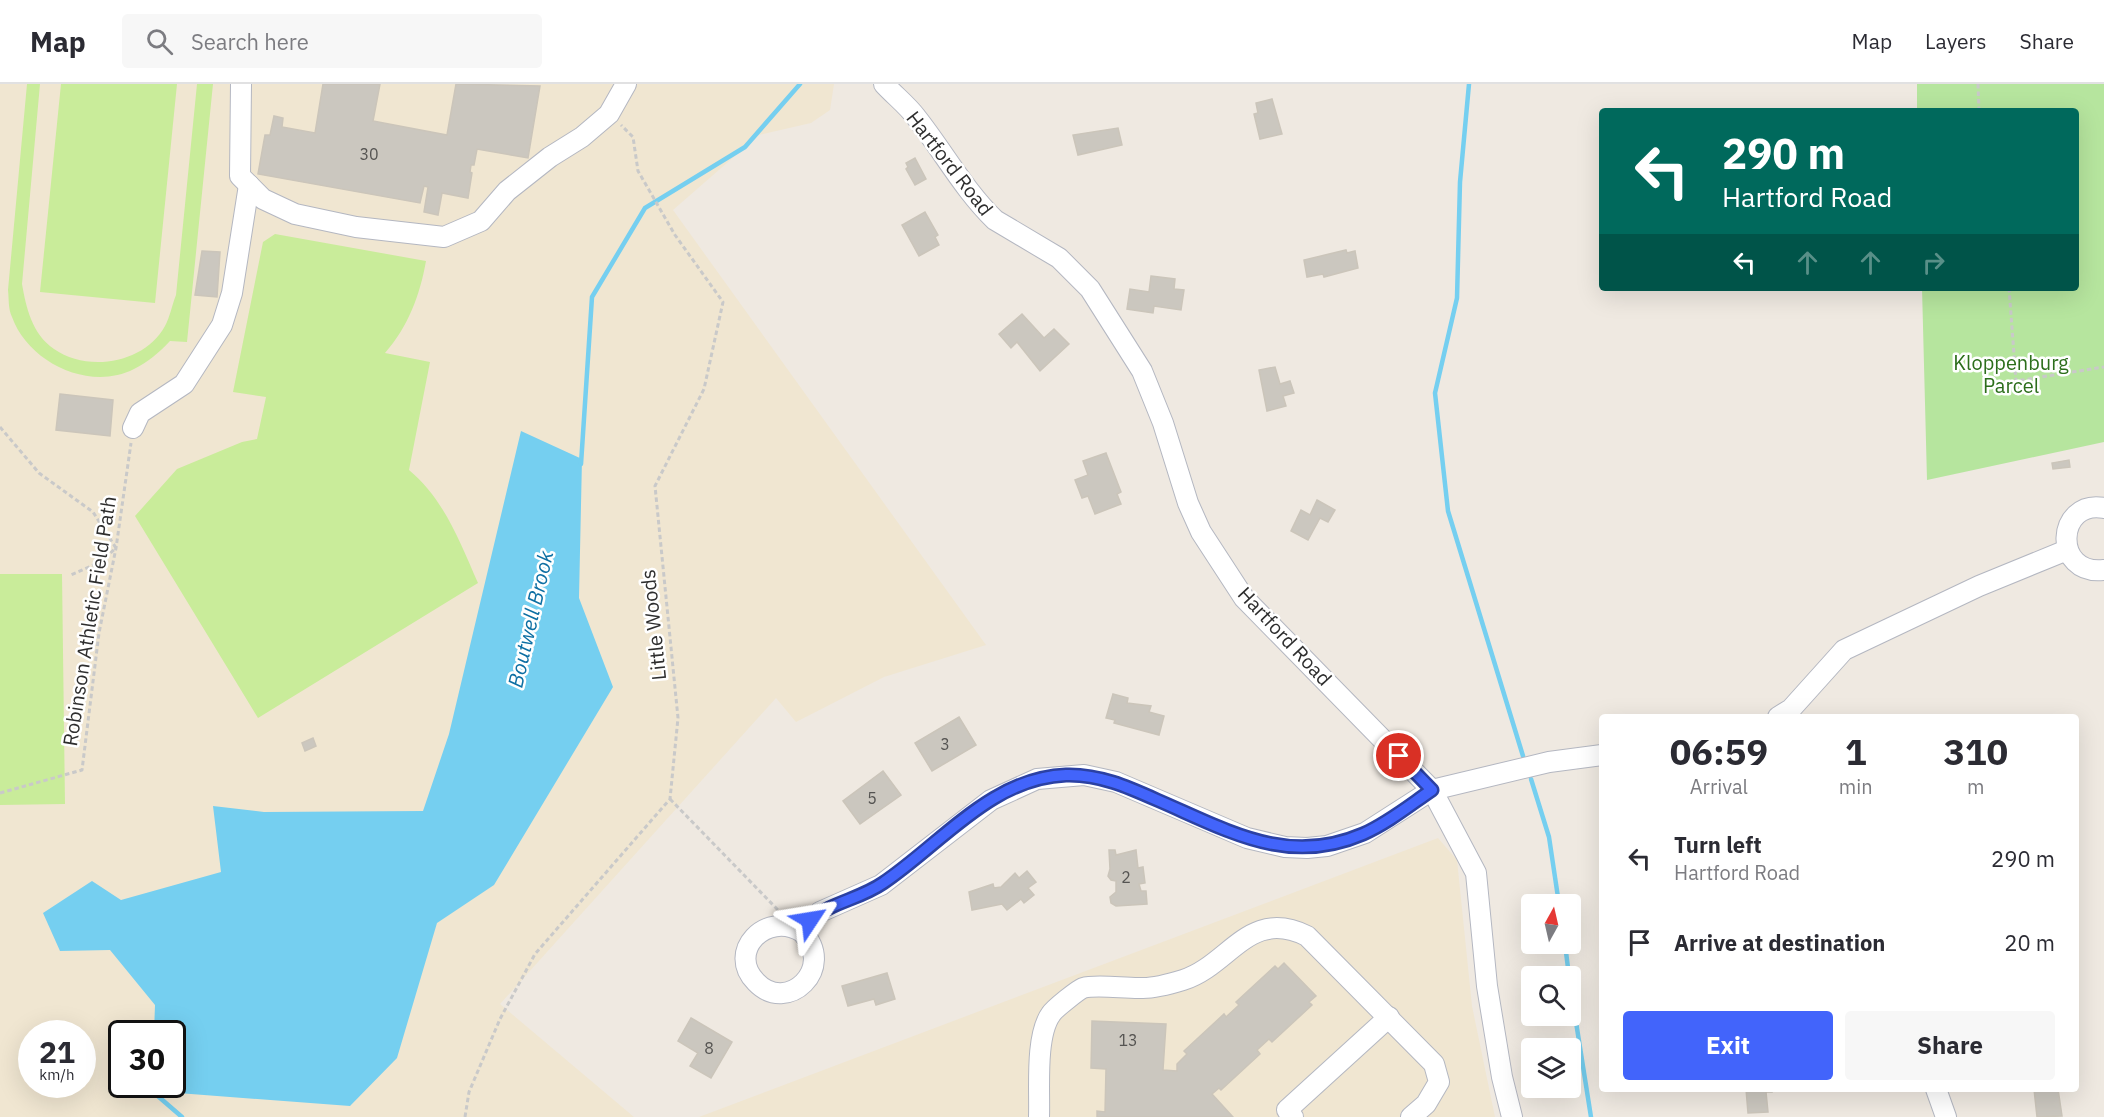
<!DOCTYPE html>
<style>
:root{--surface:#fff;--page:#f7f7f7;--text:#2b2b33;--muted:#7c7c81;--line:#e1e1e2;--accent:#4264fb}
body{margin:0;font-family:"IBM Plex Sans",sans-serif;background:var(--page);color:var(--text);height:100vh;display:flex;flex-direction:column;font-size:22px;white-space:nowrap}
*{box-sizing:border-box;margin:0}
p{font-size:20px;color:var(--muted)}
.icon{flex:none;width:33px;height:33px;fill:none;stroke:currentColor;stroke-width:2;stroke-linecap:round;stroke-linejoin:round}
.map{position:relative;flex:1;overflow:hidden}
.panel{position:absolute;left:1599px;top:630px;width:480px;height:378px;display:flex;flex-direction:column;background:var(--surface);border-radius:6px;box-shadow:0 6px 24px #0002}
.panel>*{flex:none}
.hud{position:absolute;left:1599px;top:24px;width:480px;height:183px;border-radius:6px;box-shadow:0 6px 24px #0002;background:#00695c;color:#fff;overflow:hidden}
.needle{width:39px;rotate:8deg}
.tools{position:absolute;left:1521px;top:810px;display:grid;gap:12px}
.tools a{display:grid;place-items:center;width:60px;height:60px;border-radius:6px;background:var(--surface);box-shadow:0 6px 24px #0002;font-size:30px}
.speed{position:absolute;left:18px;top:936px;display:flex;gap:12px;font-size:30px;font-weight:700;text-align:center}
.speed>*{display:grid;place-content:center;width:78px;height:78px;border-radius:50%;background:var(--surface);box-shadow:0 6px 24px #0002;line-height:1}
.speed small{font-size:15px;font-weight:400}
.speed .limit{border:3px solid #111;border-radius:9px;background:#fff;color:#111}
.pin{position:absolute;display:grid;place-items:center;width:51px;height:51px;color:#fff;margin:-26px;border:3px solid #fff;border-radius:50%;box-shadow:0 2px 6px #0007}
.me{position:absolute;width:66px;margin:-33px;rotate:57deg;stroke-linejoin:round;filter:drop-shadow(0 0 4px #0008)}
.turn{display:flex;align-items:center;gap:21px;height:126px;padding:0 24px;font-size:27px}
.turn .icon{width:78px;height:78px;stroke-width:2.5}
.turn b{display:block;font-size:42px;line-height:51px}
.lanes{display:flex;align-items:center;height:57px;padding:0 24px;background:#0003;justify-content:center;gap:30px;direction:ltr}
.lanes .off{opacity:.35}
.eta{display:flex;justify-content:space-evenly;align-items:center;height:102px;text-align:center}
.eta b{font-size:36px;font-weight:800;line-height:42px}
.button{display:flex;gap:12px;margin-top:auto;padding:12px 24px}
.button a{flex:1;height:69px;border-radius:6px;background:var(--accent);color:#fff;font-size:24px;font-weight:800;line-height:69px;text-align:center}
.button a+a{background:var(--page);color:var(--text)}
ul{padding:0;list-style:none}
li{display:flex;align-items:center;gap:18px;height:84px;padding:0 24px}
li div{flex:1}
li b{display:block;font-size:22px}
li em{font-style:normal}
header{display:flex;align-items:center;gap:36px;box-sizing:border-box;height:84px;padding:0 30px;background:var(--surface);border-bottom:2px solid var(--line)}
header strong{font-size:28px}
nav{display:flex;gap:33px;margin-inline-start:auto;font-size:21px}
.search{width:420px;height:54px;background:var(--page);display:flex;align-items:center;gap:15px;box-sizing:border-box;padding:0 21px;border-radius:6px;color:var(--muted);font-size:22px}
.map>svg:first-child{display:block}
</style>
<header>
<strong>Map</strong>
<div class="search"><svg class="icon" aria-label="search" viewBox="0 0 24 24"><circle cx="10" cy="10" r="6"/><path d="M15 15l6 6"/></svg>Search here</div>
<nav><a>Map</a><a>Layers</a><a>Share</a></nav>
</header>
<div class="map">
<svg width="2104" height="1033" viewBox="0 0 2104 1033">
<rect width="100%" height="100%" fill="#efe9e1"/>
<g fill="#f0e6d1" fill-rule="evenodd">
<path d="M0,0H834L830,26L811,39L759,51L673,126L986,561L884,593L796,638L776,614L500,920L634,1033H0ZM32,950H82V1000H32ZM122,950H172V1000H122Z"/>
<polygon points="1438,754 1457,776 1472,922 1495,1033 699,1033"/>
</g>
<polygon fill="#b6e59e" points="1917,0 2104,0 2104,358 1927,396 1922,204 2076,204 2076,27 1917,27"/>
<g fill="#c9ec9a">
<path d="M27,0H40L22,200C26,223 32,250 54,265C88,289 145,279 165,242C170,233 172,221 176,211L197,0H213L187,258L170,257C160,268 148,278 134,285C89,308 28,278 12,233C8,225 9,214 8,206Z"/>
<polygon points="61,0 177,0 155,219 40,208"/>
<path d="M275,150L426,177C420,211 408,243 385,269L430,278L409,386C444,415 460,458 478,499L258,634L135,432L177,385L242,358L257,355L266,313L233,308L263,158Z"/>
<polygon points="0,490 62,490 65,720 0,721"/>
</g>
<polygon fill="#75cff0" points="521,347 582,375 579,514 613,603 494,801 437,839 397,974 350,1022 152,1007 152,1001 172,1000 172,950 154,949 155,921 110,866 60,867 43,829 92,797 121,816 221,788 213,722 264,728 423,727 449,650"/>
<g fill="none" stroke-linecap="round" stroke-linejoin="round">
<g stroke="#75cff0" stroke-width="4.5">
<polyline points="1469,0 1460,98 1457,214 1435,309 1448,427 1523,672"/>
<polyline points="581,380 592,213 645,124 745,63 800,0"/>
<polyline points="1531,695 1549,753 1559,820"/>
<polyline points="1565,860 1569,892"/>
<polyline points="1570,900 1591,1033"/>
<polyline points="153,1000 152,1007 182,1033"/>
</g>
</g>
<g fill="#cbc7bf" stroke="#cbc5ba" stroke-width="1.5">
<polygon points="323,0 380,0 373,37 447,51 456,0 540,2 528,74 477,65 474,81 471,81 470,88 472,89 468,114 442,109 438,131 424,128 428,103 424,102 420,119 258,90 265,51 270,51 274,32 283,34 282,43 315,49"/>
<polygon points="1272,15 1282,50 1260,55 1254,30 1258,29 1256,19"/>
<polygon points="1118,44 1122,61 1078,71 1073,51"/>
<polygon points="915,74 926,95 915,101 906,85 908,83 906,79"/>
<polygon points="925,128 938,151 935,153 939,161 919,172 902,141"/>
<polygon points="1346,166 1347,169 1355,167 1358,184 1324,193 1323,190 1307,193 1304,176"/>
<polygon points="202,167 220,168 217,213 195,211"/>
<polygon points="1151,192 1175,195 1174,205 1184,206 1181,226 1154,222 1153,229 1127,225 1130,205 1149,208"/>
<polygon points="1022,230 1044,254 1054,245 1069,260 1040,287 1017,258 1011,264 999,250"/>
<polygon points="1275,283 1280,300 1290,297 1294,309 1283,312 1286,322 1267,327 1259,286"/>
<polygon points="60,310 113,316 110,352 56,346"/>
<polygon points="1106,369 1121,408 1117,410 1121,420 1095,430 1088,412 1082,414 1075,396 1088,391 1083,377"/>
<polygon points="2069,376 2070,383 2053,385 2052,379"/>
<polygon points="1317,416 1335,426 1328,438 1320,434 1308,456 1291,447 1301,426 1310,431"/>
<polygon points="1113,610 1128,614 1127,619 1151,622 1149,628 1164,632 1159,651 1114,639 1115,636 1106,634"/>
<polygon points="959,633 976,661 932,687 915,659"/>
<polygon points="313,654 316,662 305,667 302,659"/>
<polygon points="883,687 901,711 860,740 843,717"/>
<polygon points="1109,766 1115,766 1116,771 1136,766 1138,784 1143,783 1145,799 1139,800 1141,807 1146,807 1147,820 1116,822 1111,819 1110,813 1116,808 1116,797 1111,796 1108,792 1110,785"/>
<polygon points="1027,787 1036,798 1028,804 1034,811 1024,819 1021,815 1007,826 1002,820 972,826 969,808 993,800 994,804 1001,803 1015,789 1019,794"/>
<polygon points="1284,879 1316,912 1309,918 1312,921 1272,958 1269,955 1257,966 1260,970 1221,1006 1219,1004 1212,1010 1233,1033 1097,1033 1097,1027 1105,1028 1106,985 1091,984 1092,937 1166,940 1163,986 1177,987 1177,980 1187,970 1184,967 1224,930 1226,933 1239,921 1236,918 1275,882 1278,885"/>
<polygon points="887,889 895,915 876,921 874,915 848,922 842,902"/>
<polygon points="691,934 732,958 711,994 690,982 698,969 678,957"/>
<polygon points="1746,1005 1772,1005 1772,1008 1766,1008 1768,1028 1748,1029"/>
<polygon points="2034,1005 2058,1005 2062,1032 2037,1033"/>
</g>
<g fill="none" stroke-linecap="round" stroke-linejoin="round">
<defs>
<g id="minor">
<polyline points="241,0 240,92 263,115 295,130 356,143 444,153 481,137 507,107 550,73 582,53 609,30 626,0"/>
<path d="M884,0C894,11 907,21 916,33C943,67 964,106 995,136L1059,174L1090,205L1142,287L1163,339L1188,419L1201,448L1244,514L1432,706L1476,789L1487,902L1502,993L1512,1033"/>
<polyline points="133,344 140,329 184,300 222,241 232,209 249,101"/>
<path d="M2104,424C2056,415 2052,492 2104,486"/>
<polyline points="1778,633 1791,625 1844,566 1979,502 2067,466"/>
<path d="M802,848C837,884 787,931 756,898C726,868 766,826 802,848L820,828L881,801L991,716L1037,695L1084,691L1116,698L1247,754L1285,763L1307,764L1327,762L1365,749L1432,706L1549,678L1602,671"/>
<polyline points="1936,1005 1946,1033"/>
<path d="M1039,1033C1040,1006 1035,952 1051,930C1054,925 1078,906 1083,904C1097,900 1127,905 1143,904C1156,904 1170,900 1183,896C1230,881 1249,823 1307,852L1434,980L1439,998L1426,1020L1411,1033"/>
<polyline points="1293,1033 1287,1026 1389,933"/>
</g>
</defs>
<use href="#minor" stroke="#b4b7c1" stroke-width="22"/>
<g stroke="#c9c9c9" stroke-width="3" stroke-dasharray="4.5 3" stroke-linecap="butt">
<polyline points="1978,0 1979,27"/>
<polyline points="2009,204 2016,297 2104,283"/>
<polyline points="0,343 39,389 93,428 116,464 100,478 71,491"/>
<polyline points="0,709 82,686 99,549 116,464 131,359"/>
<polyline points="670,715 778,826"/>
<polyline points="465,1033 469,1008 500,935 535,870 670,715 678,634 655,402 704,305 723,218 675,151 638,87 633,53 621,41"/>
</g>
<use href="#minor" stroke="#fff" stroke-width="20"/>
</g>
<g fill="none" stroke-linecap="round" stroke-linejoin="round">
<defs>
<path id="route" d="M810,836C832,818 860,815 883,799C941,760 991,694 1066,691C1099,690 1128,703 1157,716C1227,746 1287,783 1363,750C1388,739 1410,721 1432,706L1399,672"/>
</defs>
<use href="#route" stroke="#2b41a3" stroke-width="15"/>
<use href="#route" stroke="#4264fb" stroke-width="10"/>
</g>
<g text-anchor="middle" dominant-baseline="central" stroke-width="5" stroke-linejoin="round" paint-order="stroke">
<g font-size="16" fill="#555452">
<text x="369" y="70">30</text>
<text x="945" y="660">3</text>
<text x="872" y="714">5</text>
<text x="1126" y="793">2</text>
<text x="1128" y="956">13</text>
<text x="709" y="964">8</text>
</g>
<g font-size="20" fill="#2e2e2e" stroke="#fff">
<text transform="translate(950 79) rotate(52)">Hartford Road</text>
<text transform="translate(89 537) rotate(-81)">Robinson Athletic Field Path</text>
<text transform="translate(653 541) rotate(-96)">Little Woods</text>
<text transform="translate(1285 552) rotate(47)">Hartford Road</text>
</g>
<g font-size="20" fill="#2c6e1b" stroke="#fff">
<text x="2011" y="278">Kloppenburg<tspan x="2011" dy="23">Parcel</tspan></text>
</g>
<g font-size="21" font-style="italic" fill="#0d6fa3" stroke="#fff">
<text transform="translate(530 535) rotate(-77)">Boutwell Brook</text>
</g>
</g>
</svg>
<div class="tools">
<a><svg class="needle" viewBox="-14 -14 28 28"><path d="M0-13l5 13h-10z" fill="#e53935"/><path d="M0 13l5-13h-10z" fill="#7c7c81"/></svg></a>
<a><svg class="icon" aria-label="search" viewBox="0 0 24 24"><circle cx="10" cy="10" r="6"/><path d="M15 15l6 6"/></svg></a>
<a><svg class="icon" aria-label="layers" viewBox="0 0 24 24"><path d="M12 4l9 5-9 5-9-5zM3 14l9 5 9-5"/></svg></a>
</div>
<div class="speed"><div>21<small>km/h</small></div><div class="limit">30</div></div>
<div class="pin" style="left:1399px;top:672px;background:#d93025"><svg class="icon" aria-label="arrive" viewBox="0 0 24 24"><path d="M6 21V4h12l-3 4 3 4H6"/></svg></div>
<svg class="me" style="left:810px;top:836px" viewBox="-20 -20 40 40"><path d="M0-17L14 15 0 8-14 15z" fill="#4264fb" stroke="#fff" stroke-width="4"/></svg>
<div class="hud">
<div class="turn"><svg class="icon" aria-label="left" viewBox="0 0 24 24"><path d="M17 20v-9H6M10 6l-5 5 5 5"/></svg><div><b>290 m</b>Hartford Road</div></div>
<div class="lanes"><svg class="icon" aria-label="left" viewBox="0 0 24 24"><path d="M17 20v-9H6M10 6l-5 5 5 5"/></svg><svg class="icon off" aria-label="ahead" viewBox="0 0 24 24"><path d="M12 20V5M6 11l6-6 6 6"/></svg><svg class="icon off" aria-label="ahead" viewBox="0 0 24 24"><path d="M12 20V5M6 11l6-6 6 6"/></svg><svg class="icon off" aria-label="right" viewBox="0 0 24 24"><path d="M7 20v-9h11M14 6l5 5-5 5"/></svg></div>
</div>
<section class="panel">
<div class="eta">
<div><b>06:59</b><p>Arrival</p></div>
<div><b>1</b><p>min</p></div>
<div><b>310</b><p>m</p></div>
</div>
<ul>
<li><svg class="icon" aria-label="left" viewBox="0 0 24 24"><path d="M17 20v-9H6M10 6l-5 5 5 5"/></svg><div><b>Turn left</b><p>Hartford Road</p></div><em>290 m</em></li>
<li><svg class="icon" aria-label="arrive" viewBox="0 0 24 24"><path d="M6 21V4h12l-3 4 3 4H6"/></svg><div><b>Arrive at destination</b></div><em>20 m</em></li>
</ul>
<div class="button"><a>Exit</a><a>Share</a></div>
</section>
</div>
